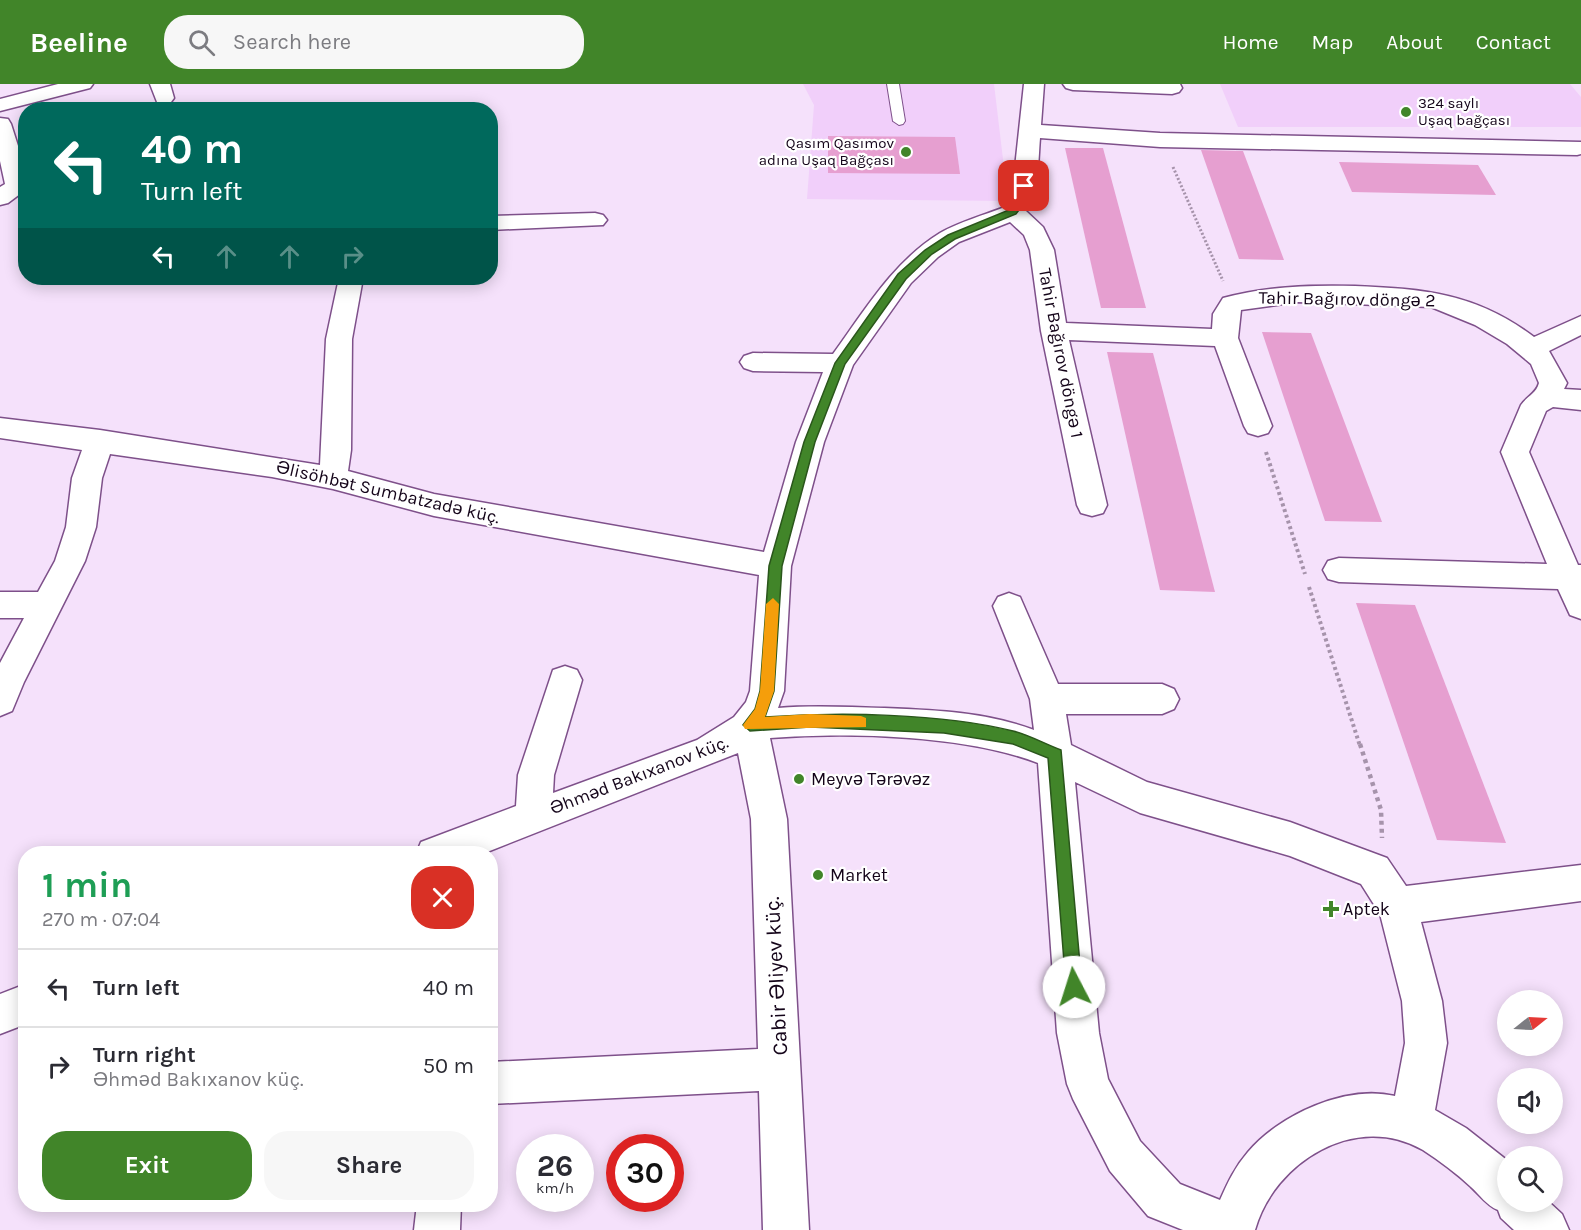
<!DOCTYPE html>
<meta charset="utf-8">
<style>
:root{--surface:#fff;--page:#f7f7f7;--text:#2b2b33;--muted:#7c7c81;--line:#e1e1e2;--accent:#418529}
body{margin:0;font-family:Karla,sans-serif;background:var(--page);color:var(--text);height:100vh;display:flex;flex-direction:column;font-size:22px;white-space:nowrap}
*{box-sizing:border-box;margin:0}
p{font-size:20px;color:var(--muted)}
.icon{flex:none;width:33px;height:33px;fill:none;stroke:currentColor;stroke-width:2;stroke-linecap:round;stroke-linejoin:round}
.map{position:relative;flex:1;overflow:hidden}
.panel{position:absolute;left:18px;top:762px;width:480px;height:366px;display:flex;flex-direction:column;background:var(--surface);border-radius:24px;box-shadow:0 3px 15px #0003}
.panel>*{flex:none}
.guide{position:absolute;left:18px;top:18px;width:480px;height:183px;border-radius:24px;box-shadow:0 3px 15px #0003;background:#00695c;color:#fff;overflow:hidden}
.needle{width:39px;rotate:72deg}
.tools{position:absolute;left:1497px;top:906px;display:grid;gap:12px}
.tools a{display:grid;place-items:center;width:66px;height:66px;border-radius:50%;background:var(--surface);box-shadow:0 3px 15px #0003;font-size:30px}
.speed{position:absolute;left:516px;top:1050px;display:flex;gap:12px;font-size:30px;font-weight:700;text-align:center}
.speed>*{display:grid;place-content:center;width:78px;height:78px;border-radius:50%;background:var(--surface);box-shadow:0 3px 15px #0003;line-height:1}
.speed small{font-size:15px;font-weight:400}
.speed .limit{border:9px solid #d22;background:#fff;color:#111}
.pin{position:absolute;display:grid;place-items:center;width:51px;height:51px;color:#fff;margin:-26px;border-radius:12px;box-shadow:0 3px 9px #0006}
.me{position:absolute;width:66px;margin:-33px;rotate:355deg;stroke-linejoin:round;filter:drop-shadow(0 0 4px #0008)}
.turn{display:flex;align-items:center;gap:21px;height:126px;padding:0 24px;font-size:27px}
.turn .icon{width:78px;height:78px;stroke-width:2.5}
.turn b{display:block;font-size:42px;line-height:51px}
.lanes{display:flex;align-items:center;height:57px;padding:0 24px;background:#0003;justify-content:center;gap:30px;direction:ltr}
.lanes .off{opacity:.35}
.round{display:grid;place-items:center;flex:none;width:63px;height:63px;border-radius:24px;background:var(--page)}
.overview{display:flex;align-items:center;justify-content:space-between;height:102px;padding:0 24px}
h1{font-size:36px;font-weight:700;line-height:45px;color:#1e9e55}
.cta{display:flex;gap:12px;margin-top:auto;padding:12px 24px}
.cta a{flex:1;height:69px;border-radius:24px;background:var(--accent);color:#fff;font-size:24px;font-weight:700;line-height:69px;text-align:center}
.cta a+a{background:var(--page);color:var(--text)}
ul{padding:0;list-style:none}
li{display:flex;align-items:center;gap:18px;height:78px;padding:0 24px;border-top:2px solid var(--line)}
li div{flex:1}
li b{display:block;font-size:22px}
li em{font-style:normal}
header{display:flex;align-items:center;gap:36px;box-sizing:border-box;height:84px;padding:0 30px;background:var(--accent);color:#fff}
header strong{font-size:28px}
nav{display:flex;gap:33px;margin-inline-start:auto;font-size:21px}
.search{width:420px;height:54px;background:var(--page);display:flex;align-items:center;gap:15px;box-sizing:border-box;padding:0 21px;border-radius:24px;color:var(--muted);font-size:22px}
.map>svg:first-child{display:block}
</style>
<header>
<strong>Beeline</strong>
<div class="search"><svg class="icon" aria-label="search" viewBox="0 0 24 24"><circle cx="10" cy="10" r="6"/><path d="M15 15l6 6"/></svg>Search here</div>
<nav><a>Home</a><a>Map</a><a>About</a><a>Contact</a></nav>
</header>
<div class="map">
<svg width="1581" height="1146" viewBox="0 0 1581 1146">
<rect width="100%" height="100%" fill="#f5e1fb"/>
<g fill="#f1cffa">
<polygon points="803,0 994,0 1008,117 807,115 814,21"/>
<polygon points="1220,0 1570,0 1581,13 1581,43 1238,43"/>
</g>
<g fill="#e69fd0">
<polygon points="828,52 955,53 960,90 828,89"/>
<polygon points="1065,64 1103,64 1146,224 1101,224"/>
<polygon points="1201,66 1243,67 1284,176 1239,175"/>
<polygon points="1339,78 1478,81 1496,111 1352,108"/>
<polygon points="1262,248 1311,249 1382,438 1325,437"/>
<polygon points="1107,268 1153,269 1215,508 1160,506"/>
<polygon points="1356,519 1415,521 1506,759 1437,756"/>
</g>
<g fill="none" stroke-linecap="round" stroke-linejoin="round">
<defs>
<polygon id="service" points="887,0 899,0 905,37 903,40 899,41 893,37"/>
<g id="minor">
<polygon points="58,0 93,0 90,4 0,27 0,15"/>
<polygon points="150,0 170,0 174,14 171,18 157,18"/>
<path d="M1024,0H1044L1041,41L1160,49L1581,58V70L1577,71L1160,63L1040,54C1038,78 1039,107 1026,127L1043,143L1054,166L1066,239L1212,245L1213,230L1223,214C1267,202 1310,201 1355,202C1425,205 1476,209 1534,253L1581,232V251L1549,267L1567,299L1564,305L1581,306V326L1553,323L1546,327L1529,368L1578,481H1581V535L1570,531L1558,505L1339,498L1328,495L1323,486L1328,477L1339,474L1547,480L1501,368L1521,321C1527,312 1536,310 1539,299L1531,280L1507,260L1475,241L1431,223L1298,218L1241,226L1238,254L1272,342L1268,349L1258,352L1248,349L1244,342L1215,262L1069,256L1107,421L1103,429L1092,432L1081,429L1077,421L1041,247L1030,166L1024,151L1010,138L959,158L938,173L911,199L853,281L824,358L791,482L784,607L778,624C813,621 848,623 884,624C934,626 987,628 1034,646L1030,615L993,522L998,513L1009,509L1020,513L1058,600H1162L1174,605L1179,615L1174,625L1162,630H1066L1071,661L1147,698L1290,738L1387,774L1406,802L1581,781V817L1421,838L1442,917L1447,959L1435,1026L1466,1044L1508,1077V1118H1549L1562,1130L1569,1146H1514L1501,1134L1498,1126C1487,1122 1479,1110 1471,1103C1456,1089 1440,1077 1423,1066C1356,1027 1274,1078 1255,1146H1183L1148,1132L1110,1087L1073,1015L1067,1000L1057,949L1038,679C966,651 848,648 770,654L787,735L809,1146H763L759,1007L490,1020V978L758,965L751,735L738,669L482,770H416L421,758L516,722L518,691L553,586L565,582L577,586L582,596L554,691L553,709L697,656L734,633L746,618L750,607L759,491L434,432L333,405L272,393L110,370L102,394L96,443L85,477L24,598L12,627L0,632V579L24,534H0V508H38L55,477L66,443L72,394L82,366L0,354V334L100,346L320,381L326,255L339,194H363L352,255L351,366L348,387L434,410L764,468L796,358L823,288L753,287L744,284L740,278L744,272L753,269L833,270C865,226 893,178 940,149C959,138 984,131 1005,123L1013,102ZM1075,698L1140,729L1290,772L1361,800L1380,830L1402,917L1405,959L1395,1012C1346,1000 1279,1031 1248,1068C1235,1083 1228,1098 1220,1116L1180,1100L1140,1057L1108,995L1099,949Z"/>
<polygon points="1063,0 1180,0 1182,4 1179,8 1172,10 1073,6 1066,4"/>
<polygon points="0,34 8,35 11,40 26,87 24,107 8,119 0,121 0,103 5,100 0,77"/>
<polygon points="595,129 603,131 607,136 603,141 490,146 490,132"/>
<polygon points="26,900 26,940 0,950 0,910"/>
<polygon points="417,1120 461,1120 460,1146 414,1146"/>
</g>
</defs>
<use href="#service" stroke="#7e508a" stroke-width="2"/>
<use href="#minor" stroke="#7e508a" stroke-width="3"/>
<polyline stroke="#a693ab" stroke-width="3" stroke-dasharray="2 2" stroke-linecap="butt" points="1173,83 1223,197"/>
<g stroke="#a693ab" stroke-width="4" stroke-dasharray="3 3" stroke-linecap="butt">
<polyline points="1266,368 1305,490"/>
<polyline points="1309,503 1360,662"/>
</g>
<polyline stroke="#a693ab" stroke-width="4.5" stroke-dasharray="4 4" stroke-linecap="butt" points="1360,660 1381,726 1382,754"/>
<use href="#service" fill="#fff" fill-rule="evenodd"/>
<use href="#minor" fill="#fff" fill-rule="evenodd"/>
</g>
<path fill="#418529" stroke="#2a561b" stroke-width="1.5" d="M1021,100L1029,102L1025,118L1016,130L955,155L932,170L906,195L845,280L815,358L782,482L774,607L765,633C839,628 941,629 1013,647C1029,651 1045,660 1061,666L1082,903L1080,909L1074,911L1068,909L1066,903L1048,674L1013,660L944,649L810,643L750,647L743,641L755,625L760,607L769,482L804,358L835,279L898,190L925,166L948,151L1009,126L1016,117Z"/>
<polygon fill="#f59e0b" points="773,514 779,520 774,607 765,633 810,630 861,632 866,634 866,643 745,645 743,641 755,625 760,607 766,520"/>
<g fill="#418529" stroke="#fff" stroke-width="2">
<circle cx="1406" cy="28" r="6"/>
<circle cx="906" cy="68" r="6"/>
<circle cx="799" cy="695" r="6"/>
<circle cx="818" cy="791" r="6"/>
<path d="M1328 816h6v6h6v6h-6v6h-6v-6h-6v-6h6z"/>
</g>
<g text-anchor="middle" dominant-baseline="central" stroke-width="4.5" stroke-linejoin="round" paint-order="stroke">
<g font-size="15" fill="#140419" stroke="#fff" text-anchor="start">
<text x="1418" y="19">324 saylı<tspan x="1418" dy="17">Uşaq bağçası</tspan></text>
<text x="894" y="59" text-anchor="end">Qasım Qasımov<tspan x="894" dy="17">adına Uşaq Bağçası</tspan></text>
</g>
<g font-size="18" fill="#140419" stroke="#fff">
<text transform="translate(1347 215) rotate(1)">Tahir Bağırov döngə 2</text>
<text transform="translate(1061 269) rotate(79)">Tahir Bağırov döngə 1</text>
<text transform="translate(388 408) rotate(13)">Əlisöhbət Sumbatzadə küç.</text>
<text transform="translate(639 691) rotate(-21)">Əhməd Bakıxanov küç.</text>
</g>
<g font-size="18" fill="#140419" stroke="#fff" text-anchor="start">
<text x="811" y="695">Meyvə Tərəvəz</text>
<text x="830" y="791">Market</text>
<text x="1343" y="825">Aptek</text>
</g>
<g font-size="21" fill="#140419" stroke="#fff">
<text transform="translate(776 892) rotate(-93)">Cabir Əliyev küç.</text>
</g>
</g>
</svg>
<div class="tools">
<a><svg class="needle" viewBox="-14 -14 28 28"><path d="M0-13l5 13h-10z" fill="#e53935"/><path d="M0 13l5-13h-10z" fill="#7c7c81"/></svg></a>
<a><svg class="icon" aria-label="sound" viewBox="0 0 24 24"><path d="M4 9h4l5-4v14l-5-4H4zM17 9q2 3 0 6"/></svg></a>
<a><svg class="icon" aria-label="search" viewBox="0 0 24 24"><circle cx="10" cy="10" r="6"/><path d="M15 15l6 6"/></svg></a>
</div>
<div class="speed"><div>26<small>km/h</small></div><div class="limit">30</div></div>
<div class="pin" style="left:1024px;top:102px;background:#d93025"><svg class="icon" aria-label="arrive" viewBox="0 0 24 24"><path d="M6 21V4h12l-3 4 3 4H6"/></svg></div>
<svg class="me" style="left:1074px;top:903px" viewBox="-20 -20 40 40"><circle r="19" fill="#fff"/><path d="M0-13L10 11 0 6-10 11z" fill="#418529"/></svg>
<div class="guide">
<div class="turn"><svg class="icon" aria-label="left" viewBox="0 0 24 24"><path d="M17 20v-9H6M10 6l-5 5 5 5"/></svg><div><b>40 m</b>Turn left</div></div>
<div class="lanes"><svg class="icon" aria-label="left" viewBox="0 0 24 24"><path d="M17 20v-9H6M10 6l-5 5 5 5"/></svg><svg class="icon off" aria-label="ahead" viewBox="0 0 24 24"><path d="M12 20V5M6 11l6-6 6 6"/></svg><svg class="icon off" aria-label="ahead" viewBox="0 0 24 24"><path d="M12 20V5M6 11l6-6 6 6"/></svg><svg class="icon off" aria-label="right" viewBox="0 0 24 24"><path d="M7 20v-9h11M14 6l5 5-5 5"/></svg></div>
</div>
<section class="panel">
<div class="overview"><div><h1>1 min</h1><p>270 m · 07:04</p></div><a class="round" style="background:#d93025;color:#fff"><svg class="icon" aria-label="close" viewBox="0 0 24 24"><path d="M6 6l12 12M18 6L6 18"/></svg></a></div>
<ul>
<li><svg class="icon" aria-label="left" viewBox="0 0 24 24"><path d="M17 20v-9H6M10 6l-5 5 5 5"/></svg><div><b>Turn left</b></div><em>40 m</em></li>
<li><svg class="icon" aria-label="right" viewBox="0 0 24 24"><path d="M7 20v-9h11M14 6l5 5-5 5"/></svg><div><b>Turn right</b><p>Əhməd Bakıxanov küç.</p></div><em>50 m</em></li>
</ul>
<div class="cta"><a>Exit</a><a>Share</a></div>
</section>
</div>
